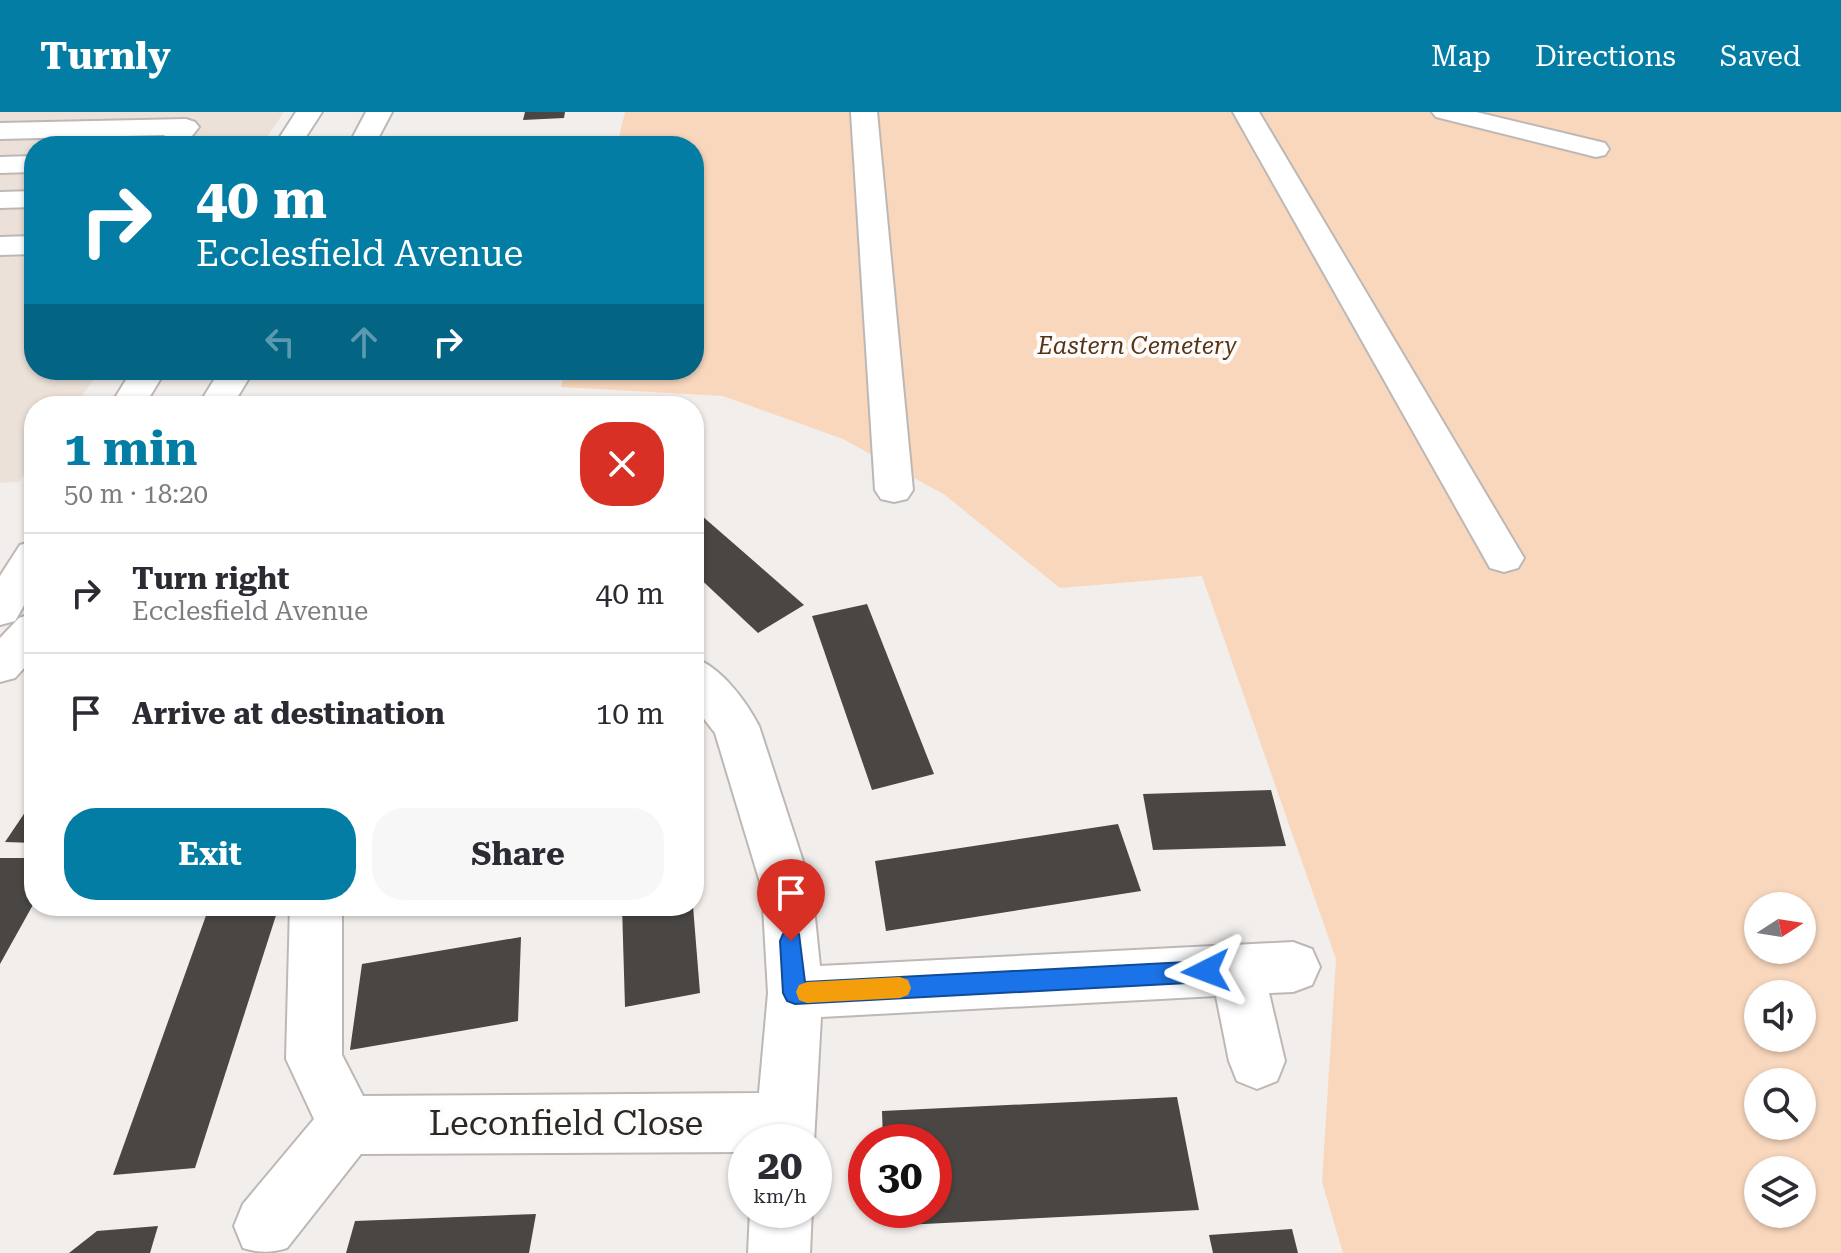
<!DOCTYPE html>
<meta charset="utf-8">
<style>
:root{--surface:#fff;--page:#f7f7f7;--text:#2b2b33;--muted:#7c7c81;--line:#e1e1e2;--accent:#047da4}
body{margin:0;font-family:"Roboto Serif",serif;background:var(--page);color:var(--text);height:100vh;display:flex;flex-direction:column;font-size:30px;white-space:nowrap}
*{box-sizing:border-box;margin:0}
p{font-size:26px;color:var(--muted)}
.icon{flex:none;width:44px;height:44px;fill:none;stroke:currentColor;stroke-width:2;stroke-linecap:round;stroke-linejoin:round}
.map{position:relative;flex:1;overflow:hidden}
.panel{position:absolute;left:24px;top:284px;width:680px;height:520px;display:flex;flex-direction:column;background:var(--surface);border-radius:32px;box-shadow:0 2px 6px #0004}
.panel>*{flex:none}
.banner{position:absolute;left:24px;top:24px;width:680px;height:244px;border-radius:32px;box-shadow:0 2px 6px #0004;background:#047da4;color:#fff;overflow:hidden}
.needle{width:52px;rotate:78deg}
.fabs{position:absolute;left:1744px;top:780px;display:grid;gap:16px}
.fabs a{display:grid;place-items:center;width:72px;height:72px;border-radius:50%;background:var(--surface);box-shadow:0 2px 6px #0004;font-size:40px}
.speed{position:absolute;left:728px;top:1012px;display:flex;gap:16px;font-size:40px;font-weight:700;text-align:center}
.speed>*{display:grid;place-content:center;width:104px;height:104px;border-radius:50%;background:var(--surface);box-shadow:0 2px 6px #0004;line-height:1}
.speed small{font-size:20px;font-weight:400}
.speed .limit{border:12px solid #d22;background:#fff;color:#111}
.pin{position:absolute;display:grid;place-items:center;width:68px;height:68px;color:#fff;margin:-82px -34px;border-radius:50% 50% 50% 0;rotate:-45deg;box-shadow:0 0 8px #0007}
.pin .icon{rotate:45deg}
.me{position:absolute;width:88px;margin:-44px;rotate:267deg;stroke-linejoin:round;filter:drop-shadow(0 0 6px #0008)}
.turn{display:flex;align-items:center;gap:28px;height:168px;padding:0 40px;font-size:36px}
.turn .icon{width:104px;height:104px;stroke-width:2.5}
.turn b{display:block;font-size:56px;line-height:68px}
.lanes{display:flex;align-items:center;height:76px;padding:0 40px;background:#0003;justify-content:center;gap:40px;direction:ltr}
.lanes .off{opacity:.35}
.round{display:grid;place-items:center;flex:none;width:84px;height:84px;border-radius:32px;background:var(--page)}
.overview{display:flex;align-items:center;justify-content:space-between;height:136px;padding:0 40px}
h1{font-size:48px;font-weight:700;line-height:60px;color:var(--accent)}
.cta{display:flex;gap:16px;margin-top:auto;padding:16px 40px}
.cta a{flex:1;height:92px;border-radius:32px;background:var(--accent);color:#fff;font-size:32px;font-weight:700;line-height:92px;text-align:center}
.cta a+a{background:var(--page);color:var(--text)}
ul{padding:0;list-style:none}
li{display:flex;align-items:center;gap:24px;height:120px;padding:0 40px;border-top:2px solid var(--line)}
li div{flex:1}
li b{display:block;font-size:30px}
li em{font-style:normal}
header{display:flex;align-items:center;gap:48px;box-sizing:border-box;height:112px;padding:0 40px;background:var(--accent);color:#fff}
header strong{font-size:38px}
nav{display:flex;gap:44px;margin-inline-start:auto;font-size:28px}
.map>svg:first-child{display:block}
</style>
<header>
<strong>Turnly</strong>
<nav><a>Map</a><a>Directions</a><a>Saved</a></nav>
</header>
<div class="map">
<svg width="1841" height="1141" viewBox="0 0 1841 1141">
<rect width="100%" height="100%" fill="#f2eeeb"/>
<polygon fill="#ece1d8" points="0,0 284,0 261,34 34,34 34,258 101,258 74,294 34,294 34,349 19,370 0,371"/>
<path fill="#f8d7bd" fill-rule="evenodd" d="M625,0H1841V1141H1343L1322,1070L1336,847L1202,464L1060,476L945,383L843,327L723,284L561,275L565,258H694V34H617ZM1758,794H1802V838H1758ZM1758,882H1802V926H1758ZM1758,970H1802V1014H1758ZM1758,1058H1802V1102H1758Z"/>
<g fill="#494643">
<polygon points="525,0 565,0 564,6 523,8"/>
<polygon points="694,397 740,437 804,493 758,521 694,461"/>
<polygon points="867,492 934,662 872,678 812,504"/>
<polygon points="1271,678 1286,734 1153,738 1143,682"/>
<polygon points="34,687 34,731 5,730"/>
<polygon points="1118,712 1141,779 886,819 875,749"/>
<polygon points="0,746 34,746 34,791 0,852"/>
<polygon points="279,794 195,1056 113,1063 208,798"/>
<polygon points="622,794 693,794 700,881 625,895"/>
<polygon points="521,825 518,909 350,938 362,852"/>
<polygon points="1177,985 1199,1098 885,1114 884,1098 934,1098 934,1030 883,1030 882,999"/>
<polygon points="536,1102 529,1141 346,1141 355,1109"/>
<polygon points="158,1114 150,1141 69,1141 97,1119"/>
<polygon points="1292,1117 1298,1141 1213,1141 1209,1123"/>
</g>
<g fill="none" stroke-linecap="round" stroke-linejoin="round">
<defs>
<g id="minor">
<polygon points="296,0 322,0 300,34 274,34"/>
<polygon points="366,0 392,0 374,34 348,34"/>
<polygon points="851,0 877,0 913,378 907,387 894,390 881,387 875,378"/>
<polygon points="1233,0 1259,0 1524,446 1518,456 1504,460 1490,456"/>
<polygon points="1432,0 1476,0 1605,31 1609,37 1605,43 1596,45 1436,5"/>
<polygon points="186,7 195,10 199,15 184,34 157,34 165,23 0,27 0,11"/>
<polygon points="34,44 34,60 0,61 0,45"/>
<polygon points="34,79 34,95 0,96 0,80"/>
<polygon points="34,124 34,142 0,143 0,125"/>
<polygon points="132,258 166,258 144,294 110,294"/>
<polygon points="220,258 254,258 232,294 198,294"/>
<polygon points="34,429 34,476 15,509 0,513 0,464 20,433"/>
<polygon points="34,501 34,545 15,566 0,570 0,526 19,506"/>
<path d="M694,546C721,555 746,589 759,614L812,777L820,854L1293,830L1312,837L1320,855L1312,873L1293,880L1269,881L1285,949L1277,969L1257,977L1237,969L1229,949L1216,884L821,905L814,1030H746V1040L361,1042L287,1136C271,1141 259,1141 243,1136L234,1114L243,1092L314,1007L286,947L290,794H342V943L363,984L759,981L768,881L762,777L715,621L694,594Z"/>
<polygon points="750,1098 812,1098 810,1141 748,1141"/>
</g>
</defs>
<use href="#minor" stroke="#bdb8b5" stroke-width="4"/>
<use href="#minor" fill="#fff" fill-rule="evenodd"/>
</g>
<polygon fill="#1a73e8" stroke="#114b97" stroke-width="2" points="791,819 799,822 805,870 1206,849 1214,852 1217,859 1214,867 1206,870 795,892 787,889 783,881 780,829 783,822"/>
<polygon fill="#f59e0b" points="900,865 908,868 911,876 908,883 900,886 807,891 799,888 796,880 799,873 807,870"/>
<g text-anchor="middle" dominant-baseline="central" stroke-width="8" stroke-linejoin="round" paint-order="stroke">
<g font-size="24" font-style="italic" fill="#563518" stroke="#fefcfa">
<text x="1137" y="234">Eastern Cemetery</text>
</g>
<g font-size="34" fill="#2b2928" stroke="#fefcfa">
<text x="566" y="1011">Leconfield Close</text>
</g>
</g>
</svg>
<div class="fabs">
<a><svg class="needle" viewBox="-14 -14 28 28"><path d="M0-13l5 13h-10z" fill="#e53935"/><path d="M0 13l5-13h-10z" fill="#7c7c81"/></svg></a>
<a><svg class="icon" aria-label="sound" viewBox="0 0 24 24"><path d="M4 9h4l5-4v14l-5-4H4zM17 9q2 3 0 6"/></svg></a>
<a><svg class="icon" aria-label="search" viewBox="0 0 24 24"><circle cx="10" cy="10" r="6"/><path d="M15 15l6 6"/></svg></a>
<a><svg class="icon" aria-label="layers" viewBox="0 0 24 24"><path d="M12 4l9 5-9 5-9-5zM3 14l9 5 9-5"/></svg></a>
</div>
<div class="speed"><div>20<small>km/h</small></div><div class="limit">30</div></div>
<div class="pin" style="left:791px;top:829px;background:#d93025"><svg class="icon" aria-label="arrive" viewBox="0 0 24 24"><path d="M6 21V4h12l-3 4 3 4H6"/></svg></div>
<svg class="me" style="left:1206px;top:859px" viewBox="-20 -20 40 40"><path d="M0-17L14 15 0 8-14 15z" fill="#1a73e8" stroke="#fff" stroke-width="4"/></svg>
<div class="banner">
<div class="turn"><svg class="icon" aria-label="right" viewBox="0 0 24 24"><path d="M7 20v-9h11M14 6l5 5-5 5"/></svg><div><b>40 m</b>Ecclesfield Avenue</div></div>
<div class="lanes"><svg class="icon off" aria-label="left" viewBox="0 0 24 24"><path d="M17 20v-9H6M10 6l-5 5 5 5"/></svg><svg class="icon off" aria-label="ahead" viewBox="0 0 24 24"><path d="M12 20V5M6 11l6-6 6 6"/></svg><svg class="icon" aria-label="right" viewBox="0 0 24 24"><path d="M7 20v-9h11M14 6l5 5-5 5"/></svg></div>
</div>
<section class="panel">
<div class="overview"><div><h1>1 min</h1><p>50 m · 18:20</p></div><a class="round" style="background:#d93025;color:#fff"><svg class="icon" aria-label="close" viewBox="0 0 24 24"><path d="M6 6l12 12M18 6L6 18"/></svg></a></div>
<ul>
<li><svg class="icon" aria-label="right" viewBox="0 0 24 24"><path d="M7 20v-9h11M14 6l5 5-5 5"/></svg><div><b>Turn right</b><p>Ecclesfield Avenue</p></div><em>40 m</em></li>
<li><svg class="icon" aria-label="arrive" viewBox="0 0 24 24"><path d="M6 21V4h12l-3 4 3 4H6"/></svg><div><b>Arrive at destination</b></div><em>10 m</em></li>
</ul>
<div class="cta"><a>Exit</a><a>Share</a></div>
</section>
</div>
